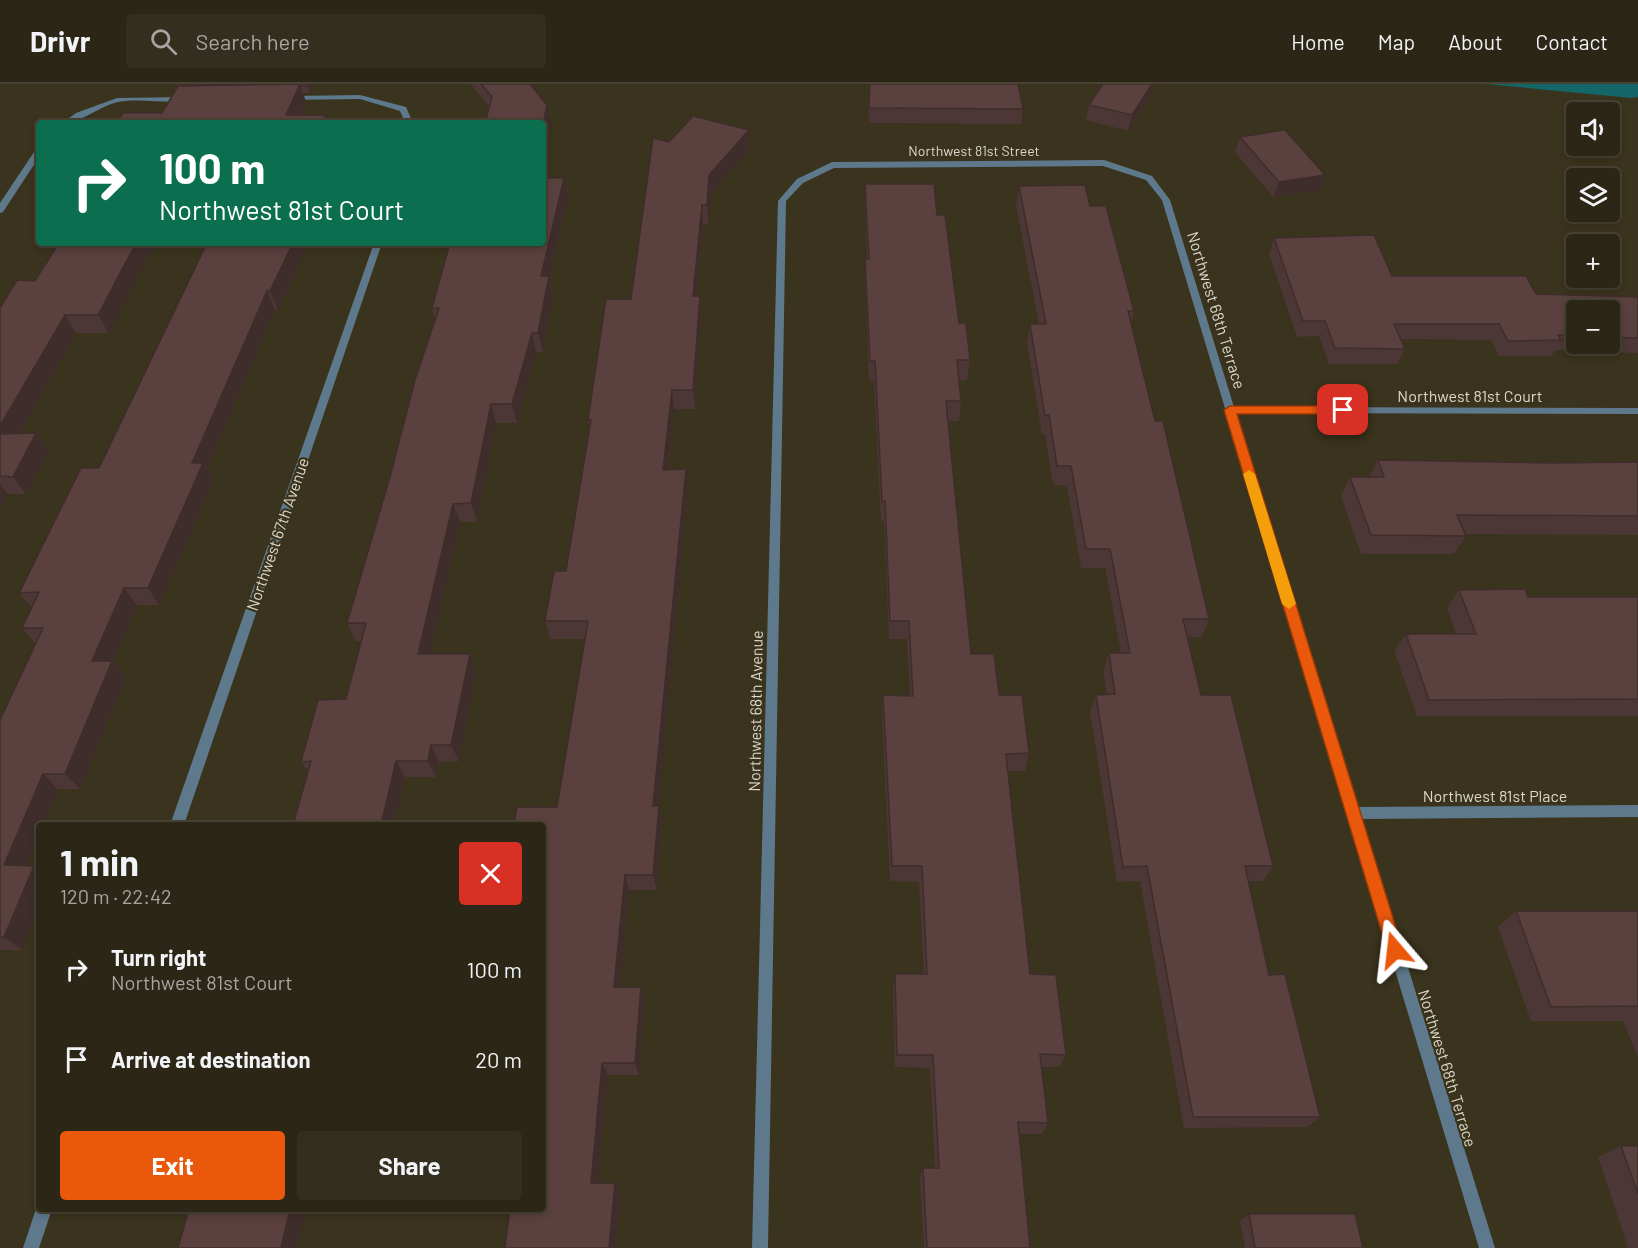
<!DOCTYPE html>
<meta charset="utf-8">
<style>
:root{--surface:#2c2616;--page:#342e1f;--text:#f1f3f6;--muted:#a6a5a1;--line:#484335;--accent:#ea580c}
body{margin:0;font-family:Barlow,sans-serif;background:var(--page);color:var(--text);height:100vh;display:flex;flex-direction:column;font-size:22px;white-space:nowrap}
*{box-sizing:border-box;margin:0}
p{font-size:20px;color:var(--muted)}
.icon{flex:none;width:33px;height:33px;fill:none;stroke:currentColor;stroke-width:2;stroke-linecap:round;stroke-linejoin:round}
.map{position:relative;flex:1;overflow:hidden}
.details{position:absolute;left:36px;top:738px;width:510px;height:390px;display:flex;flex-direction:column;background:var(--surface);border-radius:6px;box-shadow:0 3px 9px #0003,0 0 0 2px var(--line)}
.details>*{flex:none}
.banner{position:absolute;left:36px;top:36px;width:510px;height:126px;border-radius:6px;box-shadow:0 3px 9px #0003,0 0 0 2px var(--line);background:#0b6e4f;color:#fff;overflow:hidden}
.fabs{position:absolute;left:1566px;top:18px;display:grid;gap:12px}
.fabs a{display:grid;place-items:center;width:54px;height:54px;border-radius:6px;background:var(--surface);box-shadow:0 3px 9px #0003,0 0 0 2px var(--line);font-size:30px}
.pin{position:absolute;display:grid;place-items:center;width:51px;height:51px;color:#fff;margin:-26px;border-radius:12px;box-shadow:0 3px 9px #0006}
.me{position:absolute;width:66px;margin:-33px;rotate:343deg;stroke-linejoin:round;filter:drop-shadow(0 0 4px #0008)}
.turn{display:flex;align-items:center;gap:21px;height:126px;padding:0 24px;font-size:27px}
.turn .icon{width:78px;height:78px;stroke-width:2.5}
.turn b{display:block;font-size:42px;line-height:51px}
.round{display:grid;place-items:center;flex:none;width:63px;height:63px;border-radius:6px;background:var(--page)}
.headline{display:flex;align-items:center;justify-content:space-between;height:102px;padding:0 24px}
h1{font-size:36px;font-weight:700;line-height:45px}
.primary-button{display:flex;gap:12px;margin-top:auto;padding:12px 24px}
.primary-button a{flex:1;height:69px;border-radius:6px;background:var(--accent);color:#fff;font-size:24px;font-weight:700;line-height:69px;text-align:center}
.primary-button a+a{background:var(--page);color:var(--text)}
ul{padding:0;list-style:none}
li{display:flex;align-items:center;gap:18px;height:90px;padding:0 24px}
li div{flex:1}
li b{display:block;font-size:22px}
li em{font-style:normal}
header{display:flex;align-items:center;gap:36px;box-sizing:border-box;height:84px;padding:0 30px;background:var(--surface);border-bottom:2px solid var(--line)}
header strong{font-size:28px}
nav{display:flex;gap:33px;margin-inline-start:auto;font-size:21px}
.search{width:420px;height:54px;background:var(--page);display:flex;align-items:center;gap:15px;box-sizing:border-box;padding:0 21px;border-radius:6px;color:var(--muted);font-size:22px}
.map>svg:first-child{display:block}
</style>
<header>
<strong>Drivr</strong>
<div class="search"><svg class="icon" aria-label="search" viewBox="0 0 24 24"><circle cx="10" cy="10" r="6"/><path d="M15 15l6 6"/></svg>Search here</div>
<nav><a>Home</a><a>Map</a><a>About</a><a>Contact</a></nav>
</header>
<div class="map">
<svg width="1638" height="1164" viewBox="0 0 1638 1164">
<rect width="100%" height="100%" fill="#3a331d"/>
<polygon fill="#136768" points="1486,0 1638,0 1638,13 1631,14"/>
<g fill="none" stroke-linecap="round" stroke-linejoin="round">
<g fill="#5e798b" fill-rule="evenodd">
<polygon points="360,11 406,23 413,39 405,39 400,27 360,15 290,16 286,14 290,12"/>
<path d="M186,13L190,15L189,17C166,20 141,14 118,18C99,22 82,39 62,39L76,29L117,14Z"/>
<polygon points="36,65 39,65 39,73 3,128 0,129 0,119"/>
<polygon points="1104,76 1152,92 1170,116 1234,323 1638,324 1638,330 1236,329 1358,723 1638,721 1638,733 1362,735 1495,1164 1479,1164 1162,116 1146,96 1103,82 834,84 803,99 786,117 768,1164 752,1164 778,117 797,95 832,78"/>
<polygon points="374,159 382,159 184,741 170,741"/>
<polygon points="38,1119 39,1125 52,1125 39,1164 23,1164"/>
</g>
</g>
<g fill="#4d3736" fill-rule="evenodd">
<polygon points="314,0 310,9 303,9 306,18 301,31 162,29 178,2"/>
<polygon points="471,0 530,0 551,40 543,76 543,39 489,23"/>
<polygon points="869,0 1023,25 1021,40 869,39"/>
<polygon points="1152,9 1128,47 1086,36 1089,21"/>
<polygon points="749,46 750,65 711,110 708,140 703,140 697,212 700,212 701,232 695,325 674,325 668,386 688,404 658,722 662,738 657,806 629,806 620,903 641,903 645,916 639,991 608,991 598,1099 615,1099 621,1108 616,1164 505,1164 543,1125 557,723 585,555 550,555 545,537 566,487 589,344 588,336 631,215 669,58"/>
<polygon points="1240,53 1325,91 1320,106 1273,113 1235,68"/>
<polygon points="564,94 568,113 549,195 553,212 543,268 536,268 517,339 496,339 477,438 460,438 430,570 476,587 459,677 439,678 436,693 405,693 394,741 293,741 308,688 301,678 346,615 361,557 356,557 347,539 435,236 432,224"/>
<polygon points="865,100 937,131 959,239 970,276 967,296 959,296 961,317 959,337 948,337 971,570 999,611 1029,669 1025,687 1008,687 1030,890 1066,971 1059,983 1042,983 1048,1039 1042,1050 1019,1050 1030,1164 924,1164 920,1094 923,1084 935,1084 930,984 895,983 893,904 895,890 924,890 919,798 890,797 882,629 883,611 910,612 907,555 889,555 884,437 881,437 874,297 869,297 865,195 865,175 867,175 865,121"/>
<polygon points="1019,102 1090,122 1134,227 1131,240 1155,337 1209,535 1202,553 1187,553 1201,611 1273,782 1263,797 1248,797 1269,891 1320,1033 1307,1043 1184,1044 1140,797 1117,798 1090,628 1096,611 1107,610 1103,587 1109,569 1121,569 1105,484 1081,484 1067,401 1053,401 1045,350 1042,351 1027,259 1030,240 1039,240 1016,121"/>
<path d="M1274,154L1392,192L1536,210L1638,213V269L1555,266L1552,272H1499L1491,256L1401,255L1405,265L1397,280H1329L1319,252L1297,253L1269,170ZM1576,226H1610V260H1576Z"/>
<polygon points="59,159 109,249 76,249 19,350 36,349 48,367 26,410 8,410 0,425 0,224 35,197"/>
<polygon points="207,159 295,190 278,226 275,225 207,385 214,396 159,521 137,521 113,577 126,593 80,705 58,705 39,741 39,752 27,782 34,782 39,786 39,824 22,866 0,866 0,636 36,560 22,544 32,524 19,509 99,384"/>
<polygon points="1378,376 1552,379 1638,378 1638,451 1465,450 1466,452 1454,470 1361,470 1341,412 1350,393 1369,393"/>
<polygon points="1459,506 1528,513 1638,513 1638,632 1417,632 1394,567 1406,550 1456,550 1447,524"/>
<polygon points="1516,827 1638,827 1638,974 1623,937 1531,937 1498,843"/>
<polygon points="1621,1062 1638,1062 1638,1164 1628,1164 1598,1073"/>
<polygon points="1249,1130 1363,1164 1245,1164 1240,1137"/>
</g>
<g fill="#3f2d2c">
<polygon points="300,0 306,18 297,39 286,31"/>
<polygon points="308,0 314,0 310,9 307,2"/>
<polygon points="1152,0 1154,0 1152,9 1128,47 1132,31"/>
<polygon points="547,21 551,40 543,76 543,40"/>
<polygon points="326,31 328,39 322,39"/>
<polygon points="749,46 750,65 711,110 708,140 707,121 709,91"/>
<polygon points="1325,91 1320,106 1273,113 1279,98"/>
<polygon points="564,94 568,113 549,195 553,212 543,268 538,249 541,192"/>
<polygon points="702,121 703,140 695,232 693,212"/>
<polygon points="136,159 155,159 109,249 98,231"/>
<polygon points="293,159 307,159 295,190 278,226 270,207"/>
<polygon points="267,207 275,225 207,385 214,396 159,521 148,504 192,379"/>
<polygon points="700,212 701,232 695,325 693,306"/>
<polygon points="65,231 76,249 9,368 0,356 0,342"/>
<polygon points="532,249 536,268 517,339 512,320"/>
<polygon points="672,306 674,325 666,405 663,386"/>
<polygon points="491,320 496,339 477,438 471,419"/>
<polygon points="36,349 48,367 26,410 13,393"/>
<polygon points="686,385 688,404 657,738 653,722"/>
<polygon points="0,400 8,410 0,425"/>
<polygon points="453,420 460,438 426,587 418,570"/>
<polygon points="124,504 137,521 113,577 126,593 80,705 65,690 92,577"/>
<polygon points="470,570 476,587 459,677 451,661"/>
<polygon points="431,661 439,678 436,693 428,677"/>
<polygon points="396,677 405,693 394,741 381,741"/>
<polygon points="43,690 58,705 44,741 39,741 39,752 21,796 4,781"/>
<polygon points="659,722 662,738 657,806 653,791"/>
<polygon points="34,782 39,786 39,824 22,866 4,853"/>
<polygon points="625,791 629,806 619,916 614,903"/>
<polygon points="641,903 645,916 639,991 635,979"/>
<polygon points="602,979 608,991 597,1108 591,1099"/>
<polygon points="615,1099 621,1108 616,1164 609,1164"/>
<polygon points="290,1125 306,1125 297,1164 281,1164"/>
</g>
<g fill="#5a403f" stroke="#3f2d2c" stroke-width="1.5">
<polygon points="189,0 308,0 307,2 301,2 300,0 188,1"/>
<polygon points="300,0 286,31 326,31 322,39 117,39 123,29 162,29 178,2"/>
<polygon points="481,0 530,0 547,21 543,40 543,39 485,39 492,13"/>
<polygon points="870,0 1018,0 1023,25 869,24"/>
<polygon points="1103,0 1152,0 1132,31 1089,21"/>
<polygon points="693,32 749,46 709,91 707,121 702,121 693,212 700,212 693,306 672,306 663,386 686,385 653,722 659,722 653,791 625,791 614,903 641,903 635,979 602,979 591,1099 615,1099 609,1164 505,1164 510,1125 543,1125 543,741 514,741 517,723 557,723 588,537 545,537 554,487 566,487 591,336 588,336 606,215 631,215 653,54 669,58"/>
<polygon points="1285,46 1325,91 1279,98 1240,53"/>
<polygon points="543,94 564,94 541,192 549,192 538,249 532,249 512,320 491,320 471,419 453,420 418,570 470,570 451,661 431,661 428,677 396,677 381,741 293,741 311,677 301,678 318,616 346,615 366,539 347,539 390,393 415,296 439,224 432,224 450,159 543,159"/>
<polygon points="865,100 934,100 937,131 945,131 959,239 966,239 970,276 957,276 961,317 946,317 971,570 994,570 999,611 1022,611 1029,669 1006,670 1030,890 1056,891 1066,971 1040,970 1048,1039 1018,1038 1030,1164 927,1164 923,1084 939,1084 933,971 897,971 895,890 927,890 922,782 892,782 883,611 913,612 909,537 890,537 885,417 882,417 875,277 870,277 865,175 869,175"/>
<polygon points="1085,101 1090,122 1106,122 1134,227 1128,227 1155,337 1163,337 1209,535 1183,535 1201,611 1231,611 1273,782 1245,782 1269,891 1285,890 1320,1033 1193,1033 1147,782 1123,783 1096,611 1115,610 1109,569 1130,569 1110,465 1086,465 1071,382 1057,382 1049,331 1045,332 1030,240 1046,240 1019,102"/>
<polygon points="1374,151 1392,192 1526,192 1536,210 1638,213 1638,254 1610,253 1610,226 1576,226 1576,251 1558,251 1561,256 1508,257 1499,240 1394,240 1405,265 1335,264 1325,237 1303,237 1274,154"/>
<polygon points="59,159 136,159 98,231 65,231 0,342 0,224 17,196 35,197"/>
<polygon points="207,159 293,159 270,207 267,207 192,379 203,379 148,504 124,504 92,577 112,577 65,690 43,690 4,781 34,782 4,853 0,853 0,636 43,544 22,544 39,508 19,509 81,384 99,384"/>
<polygon points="36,349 13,393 0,392 0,350"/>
<polygon points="1378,376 1552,379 1638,378 1638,432 1457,431 1466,452 1371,451 1350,393 1384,393"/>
<polygon points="1525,505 1528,513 1638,513 1638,615 1429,616 1406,550 1476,550 1459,506"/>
<polygon points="1516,827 1638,827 1638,922 1551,923"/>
<polygon points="1621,1062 1638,1062 1638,1110"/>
<polygon points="189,1125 290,1125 281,1164 178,1164"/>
<polygon points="1249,1130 1355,1130 1363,1164 1255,1164"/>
</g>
<polygon fill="#ea580c" stroke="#983908" stroke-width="1.5" points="1230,322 1343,322 1349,326 1343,330 1237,330 1403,866 1401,872 1395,874 1390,872 1387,866 1224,326"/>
<polygon fill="#f59e0b" points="1249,386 1255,390 1296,520 1289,525 1282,520 1243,390"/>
<g text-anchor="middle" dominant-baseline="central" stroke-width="4.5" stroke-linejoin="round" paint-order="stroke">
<g font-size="14" fill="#ddd8cb" stroke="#3a331d">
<text x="974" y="66">Northwest 81st Street</text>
</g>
<g font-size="16" fill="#ddd8cb" stroke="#3a331d">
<text transform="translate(1217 226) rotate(73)">Northwest 68th Terrace</text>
<text x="1470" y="311">Northwest 81st Court</text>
<text transform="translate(277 450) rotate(-71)">Northwest 67th Avenue</text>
<text transform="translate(755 627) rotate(-89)">Northwest 68th Avenue</text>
<text x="1495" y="711">Northwest 81st Place</text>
<text transform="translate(1448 984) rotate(73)">Northwest 68th Terrace</text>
</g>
</g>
</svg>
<div class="fabs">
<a><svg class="icon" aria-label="sound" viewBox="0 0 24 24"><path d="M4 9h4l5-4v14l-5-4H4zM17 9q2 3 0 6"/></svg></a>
<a><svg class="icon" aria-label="layers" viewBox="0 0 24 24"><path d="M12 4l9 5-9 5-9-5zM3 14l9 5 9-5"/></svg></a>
<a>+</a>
<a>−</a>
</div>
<div class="pin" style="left:1343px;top:326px;background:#d93025"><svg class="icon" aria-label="arrive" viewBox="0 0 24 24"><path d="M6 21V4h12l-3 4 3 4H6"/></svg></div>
<svg class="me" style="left:1395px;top:866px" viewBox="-20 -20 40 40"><path d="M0-17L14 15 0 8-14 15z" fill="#ea580c" stroke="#fff" stroke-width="4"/></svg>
<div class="banner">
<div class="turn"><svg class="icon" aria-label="right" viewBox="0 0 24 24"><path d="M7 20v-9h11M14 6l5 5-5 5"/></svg><div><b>100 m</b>Northwest 81st Court</div></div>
</div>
<section class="details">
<div class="headline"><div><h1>1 min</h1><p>120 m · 22:42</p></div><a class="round" style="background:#d93025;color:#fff"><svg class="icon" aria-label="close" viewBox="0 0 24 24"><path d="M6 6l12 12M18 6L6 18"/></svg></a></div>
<ul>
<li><svg class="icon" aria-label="right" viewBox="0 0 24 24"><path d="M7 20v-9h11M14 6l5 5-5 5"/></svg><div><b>Turn right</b><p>Northwest 81st Court</p></div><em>100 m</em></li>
<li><svg class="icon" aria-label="arrive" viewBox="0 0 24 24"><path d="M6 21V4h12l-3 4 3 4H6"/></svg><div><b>Arrive at destination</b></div><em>20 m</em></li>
</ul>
<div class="primary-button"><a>Exit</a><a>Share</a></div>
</section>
</div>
